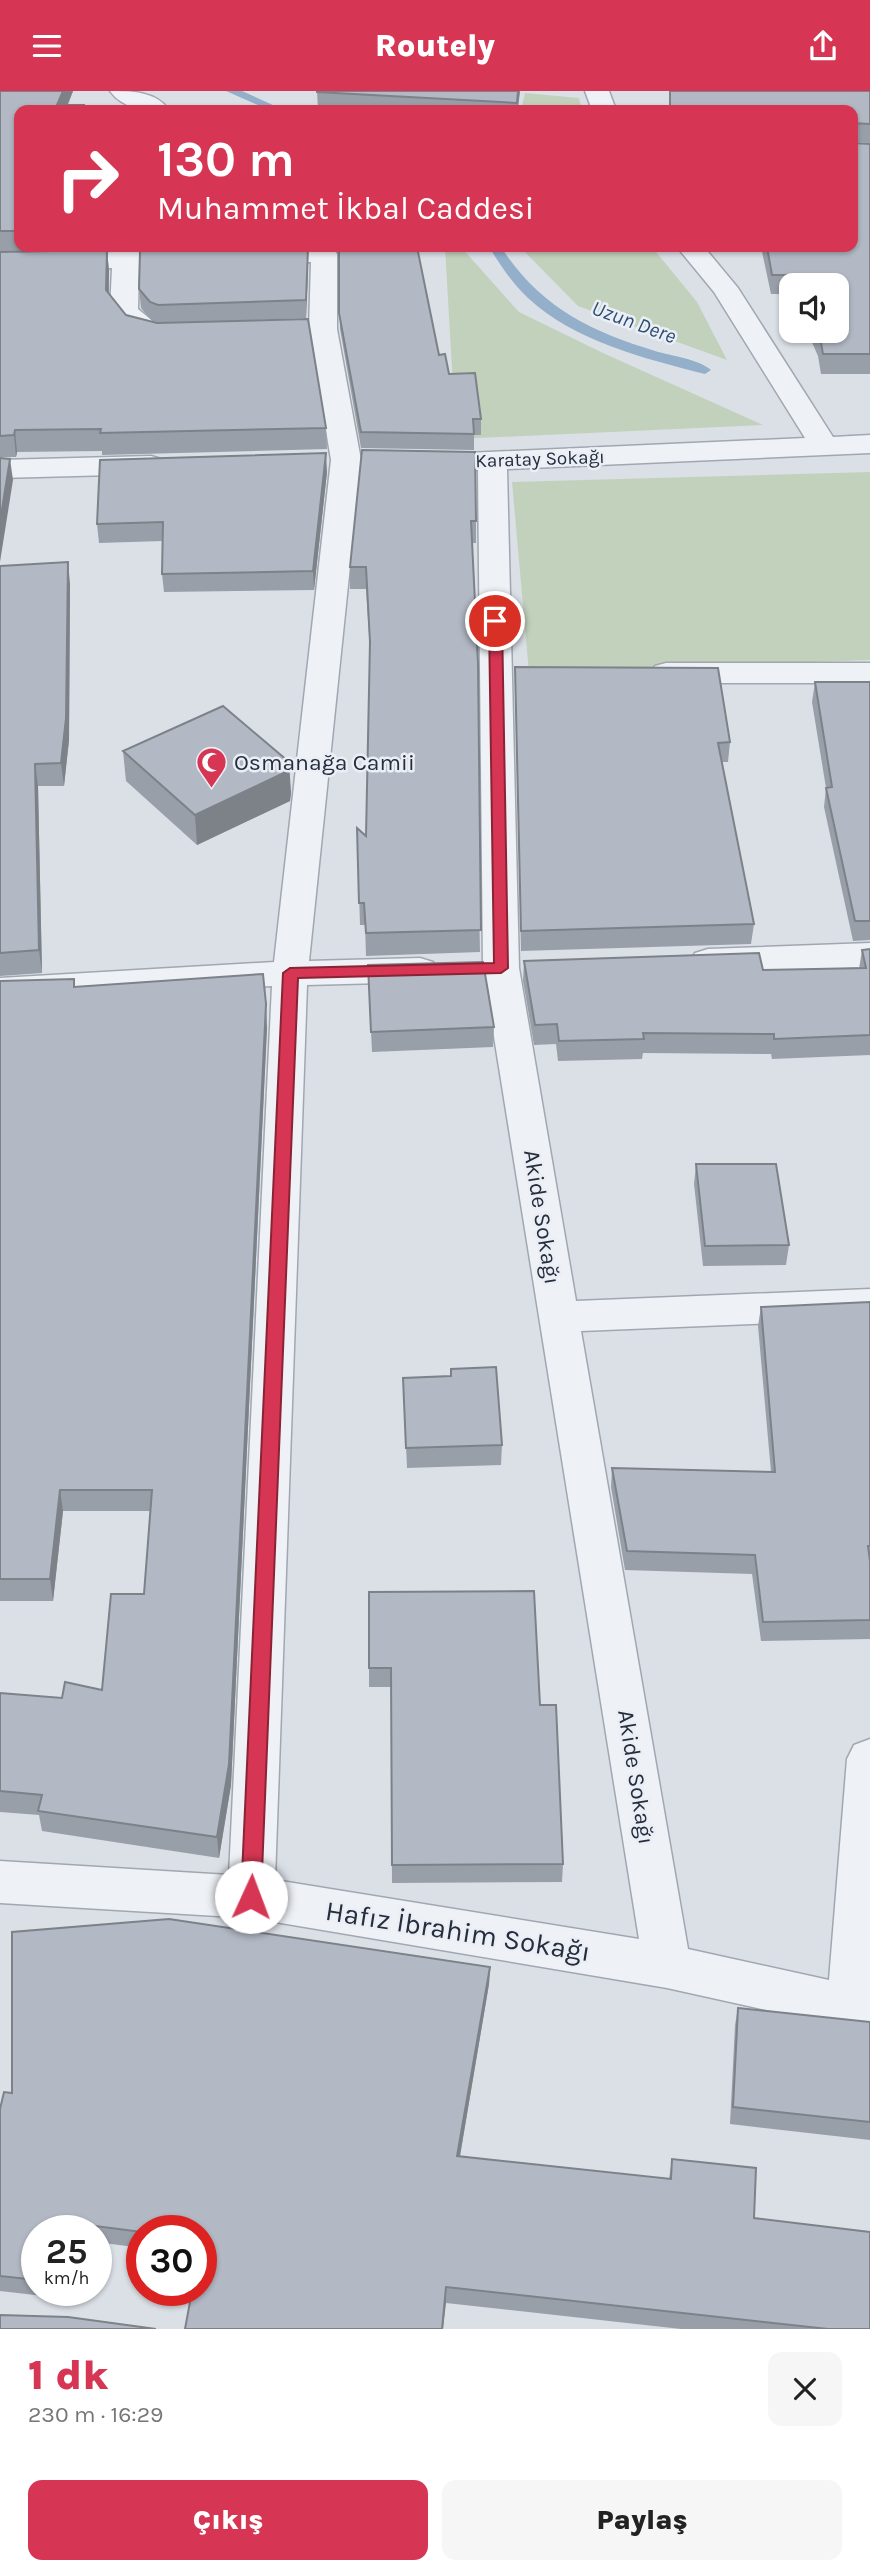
<!DOCTYPE html>
<html lang="tr">
<meta charset="utf-8">
<style>
:root{--surface:#fff;--page:#f6f6f6;--text:#222;--muted:#767676;--accent:#d63653}
body{margin:0;font-family:Karla,sans-serif;background:var(--page);color:var(--text);height:100vh;display:flex;flex-direction:column;font-size:26px;white-space:nowrap}
*{box-sizing:border-box;margin:0}
p{font-size:23px;color:var(--muted)}
.icon{flex:none;width:38px;height:38px;fill:none;stroke:currentColor;stroke-width:2;stroke-linecap:round;stroke-linejoin:round}
.map{position:relative;height:2238px;overflow:hidden}
.sheet{display:flex;flex-direction:column;background:var(--surface);flex:1}
.sheet>*{flex:none}
.top-card{position:absolute;left:14px;top:14px;width:844px;height:147px;border-radius:14px;box-shadow:0 2px 5px #0004;background:#d63653;color:#fff;overflow:hidden}
.fabs{position:absolute;left:779px;top:182px;display:grid;gap:14px}
.fabs a{display:grid;place-items:center;width:70px;height:70px;border-radius:14px;background:var(--surface);box-shadow:0 2px 5px #0004;font-size:35px}
.speed{position:absolute;left:21px;top:2124px;display:flex;gap:14px;font-size:35px;font-weight:700;text-align:center}
.speed>*{display:grid;place-content:center;width:91px;height:91px;border-radius:50%;background:var(--surface);box-shadow:0 2px 5px #0004;line-height:1}
.speed small{font-size:18px;font-weight:400}
.speed .limit{border:10px solid #d22;background:#fff;color:#111}
.pin{position:absolute;display:grid;place-items:center;width:60px;height:60px;color:#fff;margin:-30px;border:4px solid #fff;border-radius:50%;box-shadow:0 2px 7px #0007}
.me{position:absolute;width:77px;margin:-38px;rotate:2deg;stroke-linejoin:round;filter:drop-shadow(0 0 5px #0008)}
.turn{display:flex;align-items:center;gap:24px;height:147px;padding:0 28px;font-size:32px}
.turn .icon{width:91px;height:91px;stroke-width:2.5}
.turn b{display:block;font-size:49px;line-height:60px}
.round{display:grid;place-items:center;flex:none;width:74px;height:74px;border-radius:14px;background:var(--page)}
.summary{display:flex;align-items:center;justify-content:space-between;height:119px;padding:0 28px}
h1{font-size:42px;font-weight:800;line-height:52px;color:var(--accent)}
.button{display:flex;gap:14px;margin-top:auto;padding:14px 28px}
.button a{flex:1;height:80px;border-radius:14px;background:var(--accent);color:#fff;font-size:28px;font-weight:800;line-height:80px;text-align:center}
.button a+a{background:var(--page);color:var(--text)}
header{display:flex;justify-content:space-between;align-items:center;height:91px;padding:0 28px;background:var(--accent);color:#fff;font-size:32px;font-weight:800}
.map>svg:first-child{display:block}
</style>
<header><svg class="icon" aria-label="menu" viewBox="0 0 24 24"><path d="M4 6h16M4 12h16M4 18h16"/></svg>Routely<svg class="icon" aria-label="share" viewBox="0 0 24 24"><path d="M12 15V3M7 8l5-5 5 5M5 13v7h14v-7"/></svg></header>
<div class="map">
<svg width="870" height="2238" viewBox="0 0 870 2238">
<rect width="100%" height="100%" fill="#dbe0e7"/>
<g fill="#c2d1bc">
<polygon points="525,2 579,7 582,19 521,19"/>
<polygon points="445,156 461,156 519,221 603,262 763,334 456,348"/>
<polygon points="520,156 652,156 697,211 727,269 578,215"/>
<polygon points="870,381 870,569 529,582 512,391"/>
</g>
<g fill="none" stroke-linecap="round" stroke-linejoin="round">
<g fill="#93afca" fill-rule="evenodd">
<polygon points="226,0 242,0 284,19 269,19"/>
<path d="M489,156H501C539,215 589,240 655,260C672,265 698,268 711,279L705,283C646,268 574,250 528,207C512,192 501,175 489,156Z"/>
</g>
<defs>
<g id="minor">
<path d="M110,0C131,0 156,0 169,19C149,20 123,19 110,0Z"/>
<polygon points="585,0 609,0 616,19 592,19"/>
<polygon points="327,156 333,157 337,163 337,238 361,369 309,870 420,867 433,871 438,879 433,887 420,891 307,894 275,1789 639,1848 483,877 478,379 457,377 452,371 457,365 467,362 805,347 714,201 677,156 704,156 738,197 833,346 870,344 870,362 507,378 519,877 576,1210 870,1198 870,1228 581,1240 688,1858 829,1889 847,1668 854,1654 870,1648 870,1942 667,1897 251,1827 0,1812 0,1770 229,1784 272,895 0,911 0,887 274,871 331,369 309,238 311,171 254,173 245,171 241,165 245,159 254,157"/>
<path d="M190,159L199,161L203,167L199,173L139,176L138,218L155,232L184,237L188,243L184,249C154,256 127,243 110,219L112,177L0,180V164Z"/>
<polygon points="151,365 161,368 166,374 161,380 151,383 0,387 0,369"/>
<polygon points="666,572 870,572 870,592 666,592 655,589 650,582 655,575"/>
<polygon points="870,852 870,876 708,882 695,878 690,870 695,862 708,858"/>
</g>
</defs>
<use href="#minor" stroke="#a1a7b1" stroke-width="3"/>
<use href="#minor" fill="#eef1f5" fill-rule="evenodd"/>
</g>
<g fill="#999fa9">
<polygon points="0,0 73,0 68,14 19,19 19,156 204,156 78,159 107,159 109,180 109,203 126,224 159,232 152,230 141,217 139,198 308,157 308,176 306,227 179,232 326,337 327,358 102,364 102,360 17,361 16,366 0,366"/>
<polygon points="317,0 520,0 518,19 318,19"/>
<polygon points="670,0 870,0 870,52 852,51 852,19 669,19"/>
<polygon points="870,53 870,283 821,283 818,265 807,240 836,240 836,194 791,194 791,203 771,203 761,156 852,156"/>
<polygon points="335,156 417,156 439,264 449,283 481,328 481,344 474,344 474,359 361,357 340,238 339,162"/>
<polygon points="362,359 476,430 476,452 472,452 480,861 366,865 365,834 360,834 357,737 366,745 370,560 366,498 350,498 350,476"/>
<polygon points="327,381 314,499 164,501 162,483 163,450 99,452 97,433"/>
<polygon points="0,475 70,493 69,649 64,695 38,695 42,882 0,885"/>
<polygon points="515,576 730,651 728,671 722,671 754,833 751,853 521,860"/>
<polygon points="815,591 870,591 870,849 853,850 824,716 826,697 812,611"/>
<polygon points="123,660 291,701 290,710 197,754 126,690"/>
<polygon points="870,858 870,964 772,968 771,963 643,962 642,968 558,970 556,953 534,954 523,890 524,870 763,879 859,878 862,859"/>
<polygon points="368,874 494,936 493,956 372,961"/>
<polygon points="74,888 75,896 267,936 231,1694 219,1767 42,1740 39,1724 0,1721 0,1602 62,1607 102,1599 144,1503 151,1420 63,1420 53,1510 0,1510 0,890"/>
<polygon points="696,1073 789,1154 786,1174 703,1175 694,1093"/>
<polygon points="870,1211 870,1548 761,1550 752,1483 625,1479 611,1396 612,1377 771,1381 758,1235 761,1216"/>
<polygon points="403,1287 502,1354 501,1374 407,1377"/>
<polygon points="369,1501 563,1773 562,1791 392,1792 391,1596 369,1596"/>
<polygon points="490,1876 489,1893 460,2065 669,2088 672,2068 754,2127 870,2238 681,2238 446,2212 201,2140 142,2140 142,2157 96,2151 96,2140 37,2140 37,2200 81,2200 79,2209 0,2200 0,2018 12,2002"/>
<polygon points="738,1917 870,1931 870,2049 730,2033 735,1934"/>
</g>
<g fill="#7d8289">
<polygon points="63,0 73,0 65,19 57,14"/>
<polygon points="518,0 520,0 517,19"/>
<polygon points="308,157 308,176 306,227 306,209"/>
<polygon points="107,159 109,180 108,221 106,199"/>
<polygon points="15,339 17,361 16,366 14,344"/>
<polygon points="326,362 327,381 314,499 313,480"/>
<polygon points="10,368 13,389 0,471 0,431"/>
<polygon points="68,471 70,493 69,649 64,695 61,672"/>
<polygon points="289,671 291,701 290,710 197,754 195,724"/>
<polygon points="35,673 38,695 42,882 39,859"/>
<polygon points="266,913 267,936 231,1694 219,1767 217,1746"/>
<polygon points="60,1399 63,1420 53,1510 50,1488"/>
<polygon points="490,1876 489,1893 457,2082 457,2065"/>
<polygon points="446,2196 446,2212 443,2238 442,2238"/>
<polygon points="77,2200 81,2200 79,2209"/>
</g>
<g fill="#b2b9c4" stroke="#7d8289" stroke-width="2">
<polygon points="0,0 63,0 57,14 84,14 83,19 19,19 19,140 0,140"/>
<polygon points="317,0 518,0 517,12 317,1"/>
<polygon points="670,0 870,0 870,33 852,32 852,44 852,19 670,19"/>
<polygon points="852,52 870,53 870,263 823,263 820,246 817,240 836,240 836,194 798,194 793,184 772,184 767,156 852,156"/>
<polygon points="339,156 417,156 439,264 445,263 449,283 475,282 481,328 473,328 474,343 361,341 339,222"/>
<polygon points="308,157 306,209 158,214 150,211 139,198 140,160"/>
<polygon points="107,159 106,199 126,224 157,232 308,228 326,337 100,342 101,338 15,339 14,344 0,345 0,161"/>
<polygon points="362,359 475,361 476,430 471,430 478,573 481,839 366,842 364,812 359,812 357,737 366,745 370,551 366,476 350,476"/>
<polygon points="326,362 313,480 162,483 163,431 97,433 100,369"/>
<polygon points="0,367 10,368 0,431"/>
<polygon points="68,471 66,627 61,672 35,673 39,859 0,862 0,475"/>
<polygon points="515,576 718,577 730,651 718,652 754,833 521,840"/>
<polygon points="815,591 870,591 870,830 855,830 826,697 832,696"/>
<polygon points="223,615 289,671 288,680 195,724 123,660"/>
<polygon points="870,858 870,944 774,948 774,943 643,942 644,948 559,950 557,933 535,934 524,870 759,862 763,879 866,877 862,859"/>
<polygon points="483,871 494,936 371,941 368,874"/>
<polygon points="263,883 266,913 229,1673 217,1746 38,1720 42,1704 0,1700 0,1602 62,1607 65,1591 102,1599 111,1503 144,1503 152,1399 60,1399 50,1488 0,1488 0,890 74,888 74,896"/>
<polygon points="696,1073 776,1073 789,1154 705,1155"/>
<polygon points="870,1211 870,1455 868,1455 870,1470 870,1529 763,1531 755,1464 627,1460 612,1377 775,1381 761,1216"/>
<polygon points="496,1276 502,1354 406,1357 403,1287 451,1285 451,1278"/>
<polygon points="534,1500 540,1614 556,1614 563,1773 392,1774 391,1577 369,1577 369,1501"/>
<polygon points="169,1828 490,1876 457,2065 671,2088 672,2068 756,2077 754,2127 870,2141 870,2238 828,2238 446,2196 442,2238 185,2238 192,2200 201,2200 201,2140 142,2140 142,2141 88,2134 86,2140 37,2140 37,2189 0,2185 0,2018 4,2001 12,2002 12,1841"/>
<polygon points="738,1917 870,1931 870,2031 733,2016"/>
<polygon points="0,2224 68,2226 156,2238 0,2238"/>
</g>
<polygon fill="#d63653" stroke="#8b2336" stroke-width="2" points="495,526 502,530 508,877 501,882 298,887 261,1806 258,1812 251,1815 244,1812 241,1806 283,882 290,877 494,872 489,530"/>
<defs>
<symbol id="mosque-pin" viewBox="-11 -11 22 30"><path d="M0 17L-7.5 6A9.5 9.5 0 1 1 7.5 6Z" fill="#d63653" stroke="#ebeff5"/><path d="M3.5-4.9A6 6 0 1 0 3.5 4.9A5 5 0 1 1 3.5-4.9Z" fill="#fff"/></symbol>
</defs>
<g fill-rule="evenodd">
<use href="#mosque-pin" x="194" y="654" width="35" height="47"/>
</g>
<g text-anchor="middle" dominant-baseline="central" stroke-width="5" stroke-linejoin="round" paint-order="stroke">
<g font-size="19" fill="#252e3e" stroke="#ebeff5">
<text transform="translate(540 368) rotate(-2)">Karatay Sokağı</text>
</g>
<g font-size="21" font-style="italic" fill="#2c4e74" stroke="#ebeff5">
<text transform="translate(634 231) rotate(20)">Uzun Dere</text>
</g>
<g font-size="23" fill="#252e3e" stroke="#ebeff5" text-anchor="start">
<text x="234" y="671">Osmanağa Camii</text>
</g>
<g font-size="23" fill="#252e3e" stroke="#ebeff5">
<text transform="translate(542 1126) rotate(81)">Akide Sokağı</text>
<text transform="translate(636 1686) rotate(81)">Akide Sokağı</text>
</g>
<g font-size="28" fill="#252e3e" stroke="#ebeff5">
<text transform="translate(458 1840) rotate(9)">Hafız İbrahim Sokağı</text>
</g>
</g>
</svg>
<div class="fabs">
<a><svg class="icon" aria-label="sound" viewBox="0 0 24 24"><path d="M4 9h4l5-4v14l-5-4H4zM17 9q2 3 0 6"/></svg></a>
</div>
<div class="speed"><div>25<small>km/h</small></div><div class="limit">30</div></div>
<div class="pin" style="left:495px;top:530px;background:#d93025"><svg class="icon" aria-label="arrive" viewBox="0 0 24 24"><path d="M6 21V4h12l-3 4 3 4H6"/></svg></div>
<svg class="me" style="left:251px;top:1806px" viewBox="-20 -20 40 40"><circle r="19" fill="#fff"/><path d="M0-13L10 11 0 6-10 11z" fill="#d63653"/></svg>
<div class="top-card">
<div class="turn"><svg class="icon" aria-label="right" viewBox="0 0 24 24"><path d="M7 20v-9h11M14 6l5 5-5 5"/></svg><div><b>130 m</b>Muhammet İkbal Caddesi</div></div>
</div>
</div>
<section class="sheet">
<div class="summary"><div><h1>1 dk</h1><p>230 m · 16:29</p></div><a class="round"><svg class="icon" aria-label="close" viewBox="0 0 24 24"><path d="M6 6l12 12M18 6L6 18"/></svg></a></div>
<div class="button"><a>Çıkış</a><a>Paylaş</a></div>
</section>
